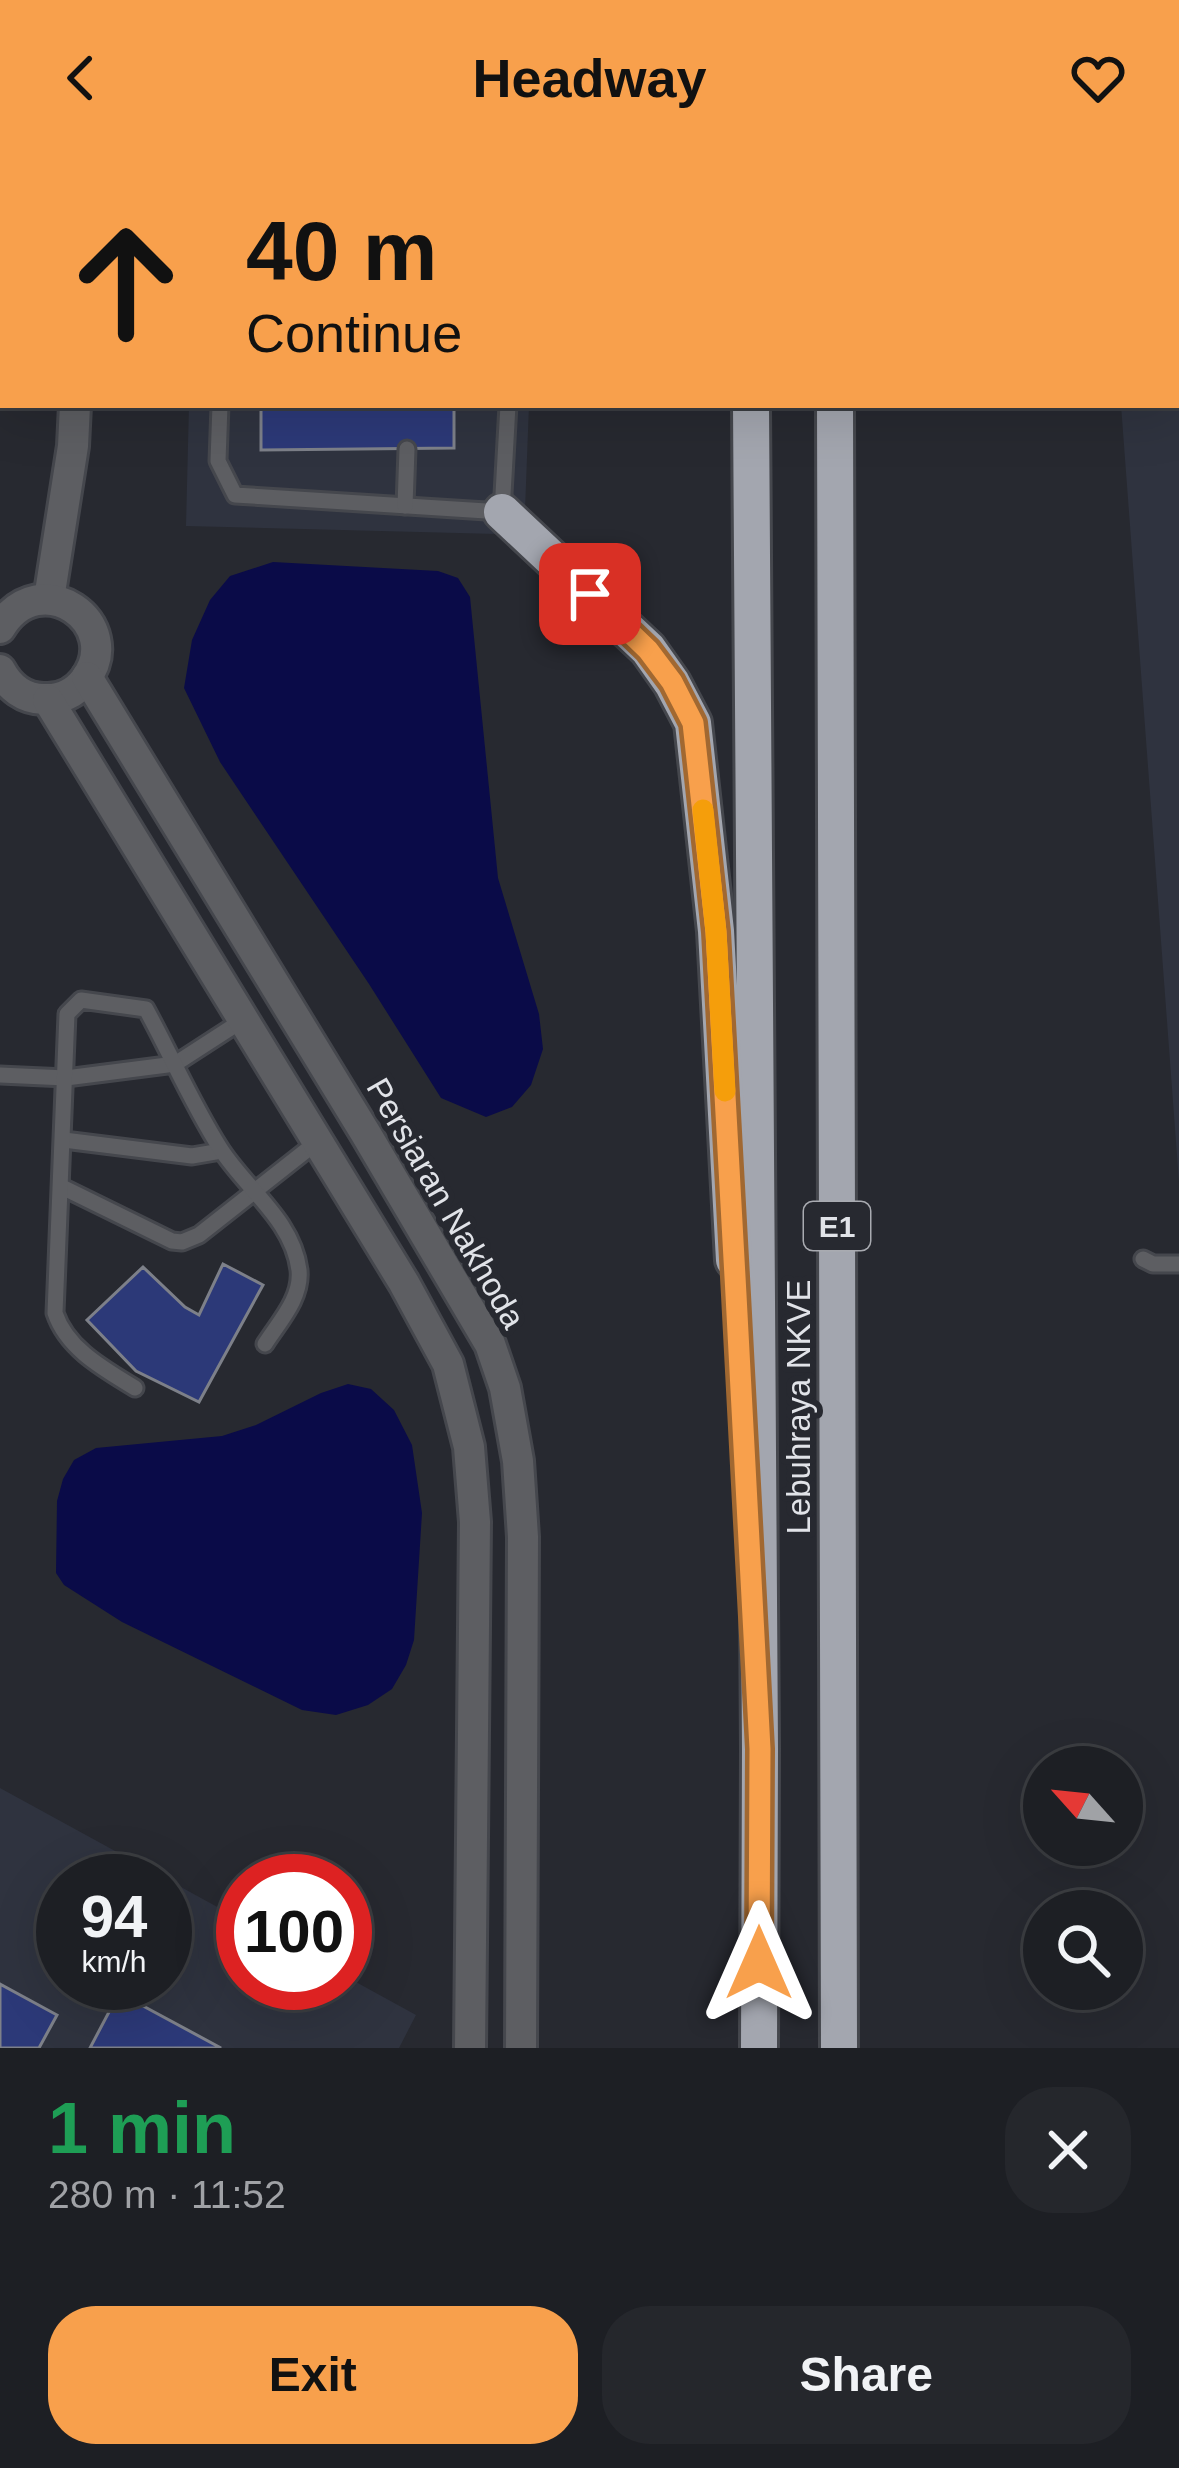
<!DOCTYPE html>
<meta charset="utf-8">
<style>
:root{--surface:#1d1f24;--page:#25272c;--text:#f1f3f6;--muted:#a0a2a6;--line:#3b3d41;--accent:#f8a04c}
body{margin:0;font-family:Helvetica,sans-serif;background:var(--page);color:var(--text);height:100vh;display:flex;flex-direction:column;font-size:45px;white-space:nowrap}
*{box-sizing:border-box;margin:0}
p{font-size:39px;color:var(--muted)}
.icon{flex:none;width:66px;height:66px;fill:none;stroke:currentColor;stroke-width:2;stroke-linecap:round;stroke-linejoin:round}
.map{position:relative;height:1892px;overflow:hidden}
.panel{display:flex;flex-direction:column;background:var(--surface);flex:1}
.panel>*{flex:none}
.top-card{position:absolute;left:0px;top:0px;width:1179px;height:252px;box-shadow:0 12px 48px #0002,0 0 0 3px var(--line);background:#f8a04c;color:#111;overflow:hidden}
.needle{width:78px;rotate:297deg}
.tools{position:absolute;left:1023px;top:1590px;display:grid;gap:24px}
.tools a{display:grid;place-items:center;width:120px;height:120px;border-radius:50%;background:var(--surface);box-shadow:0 12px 48px #0002,0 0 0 3px var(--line);font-size:60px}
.speed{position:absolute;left:36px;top:1698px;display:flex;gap:24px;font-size:60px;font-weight:700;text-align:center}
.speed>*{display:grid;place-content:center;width:156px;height:156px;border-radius:50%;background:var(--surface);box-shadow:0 12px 48px #0002,0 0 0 3px var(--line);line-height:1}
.speed small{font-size:30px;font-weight:400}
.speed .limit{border:18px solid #d22;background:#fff;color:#111}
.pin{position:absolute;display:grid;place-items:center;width:102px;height:102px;color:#fff;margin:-51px;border-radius:24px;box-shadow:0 6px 18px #0006}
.me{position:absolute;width:132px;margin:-66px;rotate:0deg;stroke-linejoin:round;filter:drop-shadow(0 0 9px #0008)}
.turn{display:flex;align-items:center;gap:42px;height:252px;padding:0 48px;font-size:54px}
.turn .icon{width:156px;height:156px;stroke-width:2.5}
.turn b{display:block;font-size:84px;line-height:102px}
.round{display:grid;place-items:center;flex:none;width:126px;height:126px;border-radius:48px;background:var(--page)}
.summary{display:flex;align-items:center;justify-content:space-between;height:204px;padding:0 48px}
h1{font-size:72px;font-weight:700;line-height:90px;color:#1e9e55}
.primary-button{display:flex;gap:24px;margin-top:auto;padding:24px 48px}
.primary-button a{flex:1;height:138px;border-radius:48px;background:var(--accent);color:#111;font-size:48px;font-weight:700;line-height:138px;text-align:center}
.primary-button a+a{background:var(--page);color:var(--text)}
header{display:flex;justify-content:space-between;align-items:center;height:156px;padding:0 48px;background:var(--accent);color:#111;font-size:54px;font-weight:700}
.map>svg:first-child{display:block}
</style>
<header><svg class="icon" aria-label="back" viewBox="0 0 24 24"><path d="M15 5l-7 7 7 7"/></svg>Headway<svg class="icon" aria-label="heart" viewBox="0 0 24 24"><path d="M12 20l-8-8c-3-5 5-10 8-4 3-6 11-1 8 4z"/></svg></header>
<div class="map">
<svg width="1179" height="1892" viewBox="0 0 1179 1892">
<rect width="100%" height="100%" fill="#272930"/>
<g fill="#2f333f" fill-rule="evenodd">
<rect x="195" y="0" width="344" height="3"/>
<polygon points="1102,0 1179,0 1179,1026 1121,249 1176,249 1176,3 1102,3"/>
<polygon points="189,249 529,249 525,354 497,378 186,370"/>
<path d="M0,1632L243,1765V1827H345V1820L416,1859L399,1892H0ZM63,1725H165V1827H63Z"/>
</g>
<g fill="#0a0b48">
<polygon points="273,406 438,415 458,422 470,441 498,722 539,858 543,893 531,929 512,951 486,961 441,942 369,828 220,606 184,532 192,484 210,444 230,420"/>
<polygon points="348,1228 371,1233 394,1254 412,1289 422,1357 414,1484 406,1509 392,1533 368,1549 336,1559 302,1554 122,1466 64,1429 56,1417 57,1345 63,1323 74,1304 96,1292 222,1280 256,1269 321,1237"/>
</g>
<g fill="#2c3978" stroke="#7d8089" stroke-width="3">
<polygon points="261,249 454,249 454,292 261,294"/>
<polygon points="223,1108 263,1129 199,1246 136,1215 87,1164 143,1111 185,1151 199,1159"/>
<polygon points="0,1828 57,1859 39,1892 0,1892"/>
<polygon points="119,1837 221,1892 90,1892"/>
</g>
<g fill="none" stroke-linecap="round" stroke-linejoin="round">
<defs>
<g id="service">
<polyline points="350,0 427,3"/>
<polyline points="282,3 287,0"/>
<polyline points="220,249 218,305 235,339 502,356 508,249"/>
<polyline points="405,350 407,293"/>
<polyline points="0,919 66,922 175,908 243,864"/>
<polyline points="64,984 192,1000 221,995"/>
<polyline points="62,1031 172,1085 182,1086 199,1079 317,986"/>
<polyline points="1143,1103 1153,1108 1179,1108"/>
<path d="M135,1232C104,1213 67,1193 55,1157L67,858L81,844L146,853C171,899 192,948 220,992C245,1032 293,1064 299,1114C302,1142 279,1166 265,1188"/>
</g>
<g id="tertiary">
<polyline points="0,7 3,13"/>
<polyline points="49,443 73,290 75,249"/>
<path d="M0,472C40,406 127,468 85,524C75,537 60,544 44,543C24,543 9,531 0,514"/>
<polyline points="87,521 366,978 490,1188 505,1232 518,1305 523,1381 521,1892"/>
<polyline points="48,544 404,1127 448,1208 469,1291 475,1366 470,1892"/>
</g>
<g id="motorway">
<polyline points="750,0 750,3"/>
<polyline points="834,0 834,3"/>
<polyline points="574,3 578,0"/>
<polyline points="751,249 760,1593 759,1892"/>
<polyline points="835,249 839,1892"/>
<polyline points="502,356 648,493 672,527 693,567 716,775 734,1104"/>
</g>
</defs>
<use href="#service" stroke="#45474d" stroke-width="21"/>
<use href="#tertiary" stroke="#45474d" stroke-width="36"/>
<use href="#motorway" stroke="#45474d" stroke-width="42"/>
<use href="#service" stroke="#5d5e62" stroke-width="15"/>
<use href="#tertiary" stroke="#5d5e62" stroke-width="30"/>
<use href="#motorway" stroke="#a3a6af" stroke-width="36"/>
</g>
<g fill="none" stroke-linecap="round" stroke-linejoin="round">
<defs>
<polyline id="route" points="590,438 648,494 672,526 693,567 716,776 736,1139 760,1593 759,1807"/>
</defs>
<use href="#route" stroke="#a16831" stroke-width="30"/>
<use href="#route" stroke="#f8a04c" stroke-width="21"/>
<polyline stroke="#f59e0b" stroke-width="21" points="703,654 716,776 725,935"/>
</g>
<g text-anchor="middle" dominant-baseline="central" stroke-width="12" stroke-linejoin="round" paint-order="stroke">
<rect fill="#272930" stroke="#a9abb1" stroke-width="3" x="804" y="1046" width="66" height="48" rx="9"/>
<g font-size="30" font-weight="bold" fill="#e1e3e8">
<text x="837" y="1070">E1</text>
</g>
<g font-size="33" fill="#e1e3e8" stroke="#272930">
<text transform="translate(446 1047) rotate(60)">Persiaran Nakhoda</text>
<text transform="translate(798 1251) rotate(-90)">Lebuhraya NKVE</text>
</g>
</g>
</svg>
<div class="tools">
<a><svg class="needle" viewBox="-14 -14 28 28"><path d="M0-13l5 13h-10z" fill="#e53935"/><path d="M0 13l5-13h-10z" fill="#a0a2a6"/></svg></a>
<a><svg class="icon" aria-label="search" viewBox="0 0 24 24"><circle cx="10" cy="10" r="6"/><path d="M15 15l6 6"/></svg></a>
</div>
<div class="speed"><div>94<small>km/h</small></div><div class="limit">100</div></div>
<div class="pin" style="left:590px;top:438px;background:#d93025"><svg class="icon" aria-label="arrive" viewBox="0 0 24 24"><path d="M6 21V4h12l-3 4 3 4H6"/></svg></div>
<svg class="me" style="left:759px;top:1807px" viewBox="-20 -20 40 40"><path d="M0-17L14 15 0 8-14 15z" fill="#f8a04c" stroke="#fff" stroke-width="4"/></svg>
<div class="top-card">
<div class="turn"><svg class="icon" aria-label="ahead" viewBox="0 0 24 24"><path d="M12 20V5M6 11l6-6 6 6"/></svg><div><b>40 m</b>Continue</div></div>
</div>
</div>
<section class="panel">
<div class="summary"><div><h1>1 min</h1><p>280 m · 11:52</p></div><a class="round"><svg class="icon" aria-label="close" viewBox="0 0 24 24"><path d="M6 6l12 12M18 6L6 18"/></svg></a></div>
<div class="primary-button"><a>Exit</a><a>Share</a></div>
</section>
